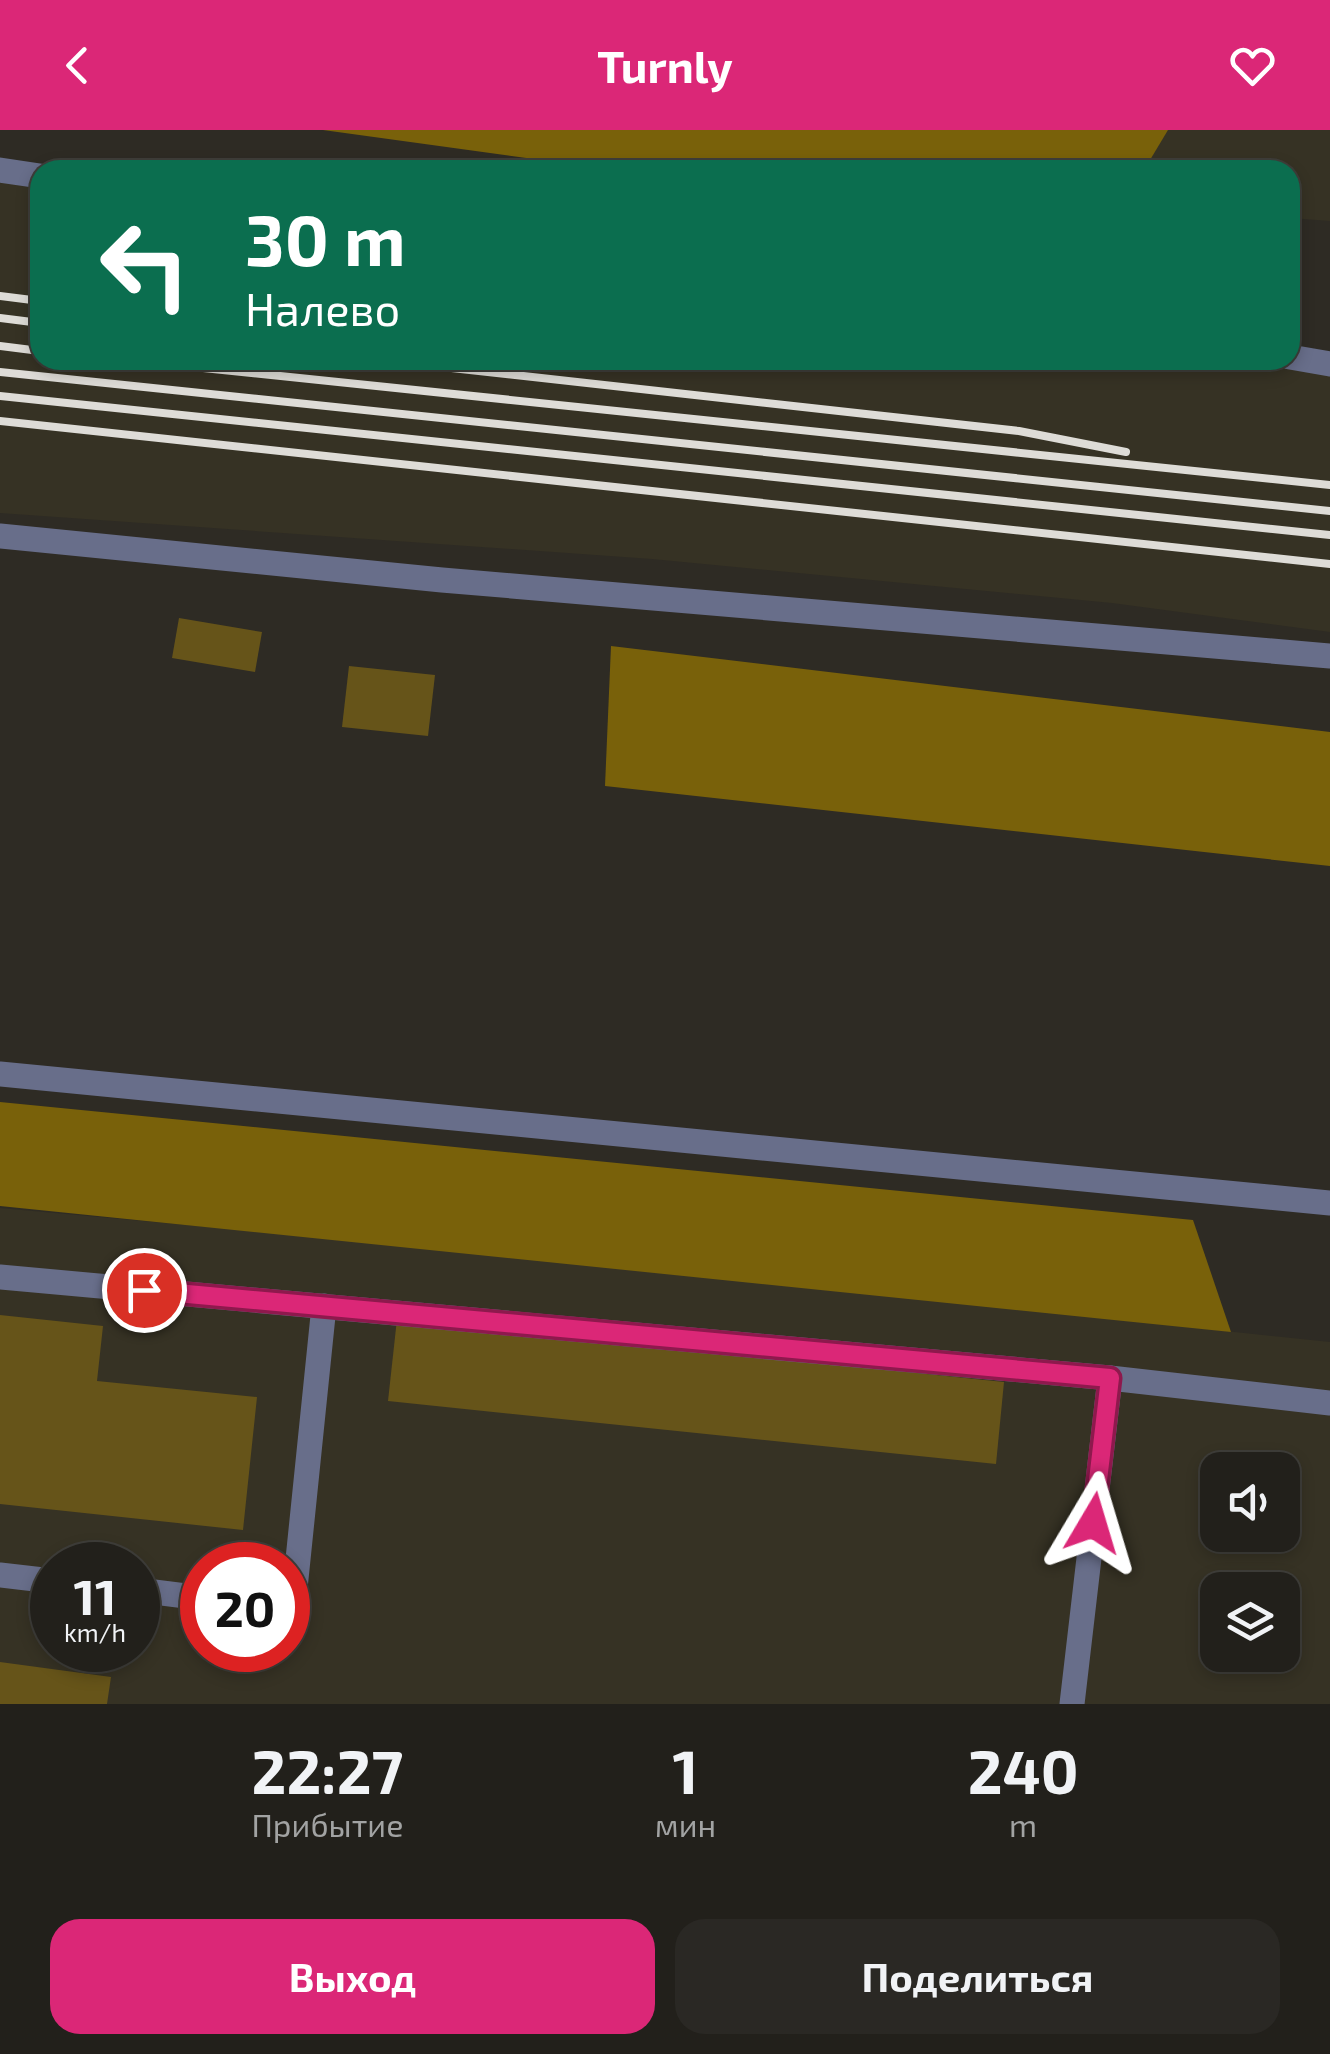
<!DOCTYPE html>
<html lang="ru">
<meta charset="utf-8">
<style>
:root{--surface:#22201b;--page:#2a2824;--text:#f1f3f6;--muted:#a2a3a3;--line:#3f3e3a;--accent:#db2777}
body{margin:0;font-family:"Exo 2",sans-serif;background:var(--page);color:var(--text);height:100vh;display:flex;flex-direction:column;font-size:38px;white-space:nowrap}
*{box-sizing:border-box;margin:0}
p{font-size:32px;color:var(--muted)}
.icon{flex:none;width:55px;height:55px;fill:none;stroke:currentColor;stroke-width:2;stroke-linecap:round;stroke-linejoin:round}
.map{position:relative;height:1574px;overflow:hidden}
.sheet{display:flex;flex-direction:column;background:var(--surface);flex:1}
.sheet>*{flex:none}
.guide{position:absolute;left:30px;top:30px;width:1270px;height:210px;border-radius:30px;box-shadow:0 5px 15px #0003,0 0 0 2px var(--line);background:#0b6e4f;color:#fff;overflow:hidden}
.buttons{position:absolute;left:1200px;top:1322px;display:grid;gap:20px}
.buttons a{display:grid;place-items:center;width:100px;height:100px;border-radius:20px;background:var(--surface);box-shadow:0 5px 15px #0003,0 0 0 2px var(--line);font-size:50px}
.speed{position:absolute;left:30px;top:1412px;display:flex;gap:20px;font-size:50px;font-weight:700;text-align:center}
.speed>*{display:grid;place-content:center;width:130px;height:130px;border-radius:50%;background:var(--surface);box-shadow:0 5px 15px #0003,0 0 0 2px var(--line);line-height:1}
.speed small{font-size:25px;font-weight:400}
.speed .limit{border:15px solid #d22;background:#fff;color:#111}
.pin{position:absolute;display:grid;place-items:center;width:85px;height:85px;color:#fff;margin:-42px;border:5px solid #fff;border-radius:50%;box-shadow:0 2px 10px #0007}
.me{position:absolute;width:110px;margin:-55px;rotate:7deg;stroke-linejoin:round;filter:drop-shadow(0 0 8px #0008)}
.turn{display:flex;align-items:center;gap:35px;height:210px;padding:0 50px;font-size:45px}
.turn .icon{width:130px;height:130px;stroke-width:2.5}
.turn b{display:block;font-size:70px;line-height:85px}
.eta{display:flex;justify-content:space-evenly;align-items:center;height:170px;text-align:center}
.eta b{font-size:60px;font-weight:700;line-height:70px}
.cta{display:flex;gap:20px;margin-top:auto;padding:20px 50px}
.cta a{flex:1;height:115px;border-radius:30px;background:var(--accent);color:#fff;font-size:40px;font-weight:700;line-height:115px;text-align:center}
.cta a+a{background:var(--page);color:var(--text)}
header{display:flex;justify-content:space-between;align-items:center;height:130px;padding:0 50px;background:var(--accent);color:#fff;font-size:45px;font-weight:700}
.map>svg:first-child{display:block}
</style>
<header><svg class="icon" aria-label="back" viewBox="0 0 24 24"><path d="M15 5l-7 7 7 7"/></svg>Turnly<svg class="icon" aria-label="heart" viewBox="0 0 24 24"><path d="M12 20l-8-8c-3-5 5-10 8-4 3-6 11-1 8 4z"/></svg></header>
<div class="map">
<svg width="1330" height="1574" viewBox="0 0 1330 1574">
<rect width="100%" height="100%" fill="#2e2b24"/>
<g fill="#363224" fill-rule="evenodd">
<polygon points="385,0 1330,0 1330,91 1290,88 1290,40 798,40"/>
<polygon points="0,37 40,41 40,230 1244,230 1330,244 1330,502 1112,473 652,429 0,383"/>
<path d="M0,1078L430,1117L1330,1212V1574H0ZM1218,1340H1282V1405H1218ZM52,1435H138V1520H52ZM202,1435H288V1520H202ZM1218,1460H1282V1525H1218Z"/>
</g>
<g fill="#79610a">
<polygon points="323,0 1168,0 1144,40 614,40"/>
<polygon points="611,516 1330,602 1330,736 605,656"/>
<polygon points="0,972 1193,1090 1231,1202 0,1076"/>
</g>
<g fill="#665419">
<polygon points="179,488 262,502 255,542 172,528"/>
<polygon points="349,536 435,545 428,606 342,597"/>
<polygon points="0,1185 103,1196 97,1251 257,1267 243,1400 0,1374"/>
<polygon points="397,1189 1004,1252 996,1334 388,1271"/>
<polygon points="0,1532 111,1547 107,1574 0,1574"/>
</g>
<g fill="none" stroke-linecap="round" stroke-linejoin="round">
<g stroke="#686e8a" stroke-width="25">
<polyline points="0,40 40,46"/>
<polyline points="1290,227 1330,234"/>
<polyline points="0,406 442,450 1330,526"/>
<polyline points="0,944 1330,1073"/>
<polyline points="0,1147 1110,1248"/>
<polyline points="0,1445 52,1451"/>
<polyline points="138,1460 202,1468"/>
<polyline points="288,1478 293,1478 324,1176"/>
<polyline points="1072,1574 1110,1248 1330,1273"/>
</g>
<g stroke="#dedcd7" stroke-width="8">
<polyline points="0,166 40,171"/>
<polyline points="0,188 40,193"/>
<polyline points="0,216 40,221"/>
<polyline points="126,230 1330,355"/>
<polyline points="379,230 1019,301 1126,322"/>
<polyline points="594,230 659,237"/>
<polyline points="0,242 1330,381"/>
<polyline points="0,266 1330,405"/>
<polyline points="0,291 1330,434"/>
</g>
</g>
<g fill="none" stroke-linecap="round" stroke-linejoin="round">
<defs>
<polyline id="route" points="144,1160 1110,1248 1093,1393"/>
</defs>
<use href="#route" stroke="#8e194d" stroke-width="25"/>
<use href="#route" stroke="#db2777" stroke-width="18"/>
</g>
</svg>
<div class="buttons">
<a><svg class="icon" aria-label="sound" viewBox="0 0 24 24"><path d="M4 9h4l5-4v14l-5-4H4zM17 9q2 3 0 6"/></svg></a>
<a><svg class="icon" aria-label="layers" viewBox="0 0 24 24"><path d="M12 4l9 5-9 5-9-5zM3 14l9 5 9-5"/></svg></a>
</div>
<div class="speed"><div>11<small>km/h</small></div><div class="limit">20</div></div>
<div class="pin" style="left:144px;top:1160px;background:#d93025"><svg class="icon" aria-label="arrive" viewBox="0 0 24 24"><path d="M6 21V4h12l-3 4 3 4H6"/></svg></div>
<svg class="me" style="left:1093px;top:1393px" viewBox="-20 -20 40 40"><path d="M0-17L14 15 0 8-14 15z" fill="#db2777" stroke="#fff" stroke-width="4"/></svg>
<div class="guide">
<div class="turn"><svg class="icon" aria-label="left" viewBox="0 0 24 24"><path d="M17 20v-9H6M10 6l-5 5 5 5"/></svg><div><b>30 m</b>Налево</div></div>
</div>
</div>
<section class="sheet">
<div class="eta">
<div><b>22:27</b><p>Прибытие</p></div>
<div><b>1</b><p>мин</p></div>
<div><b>240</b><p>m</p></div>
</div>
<div class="cta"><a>Выход</a><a>Поделиться</a></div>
</section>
